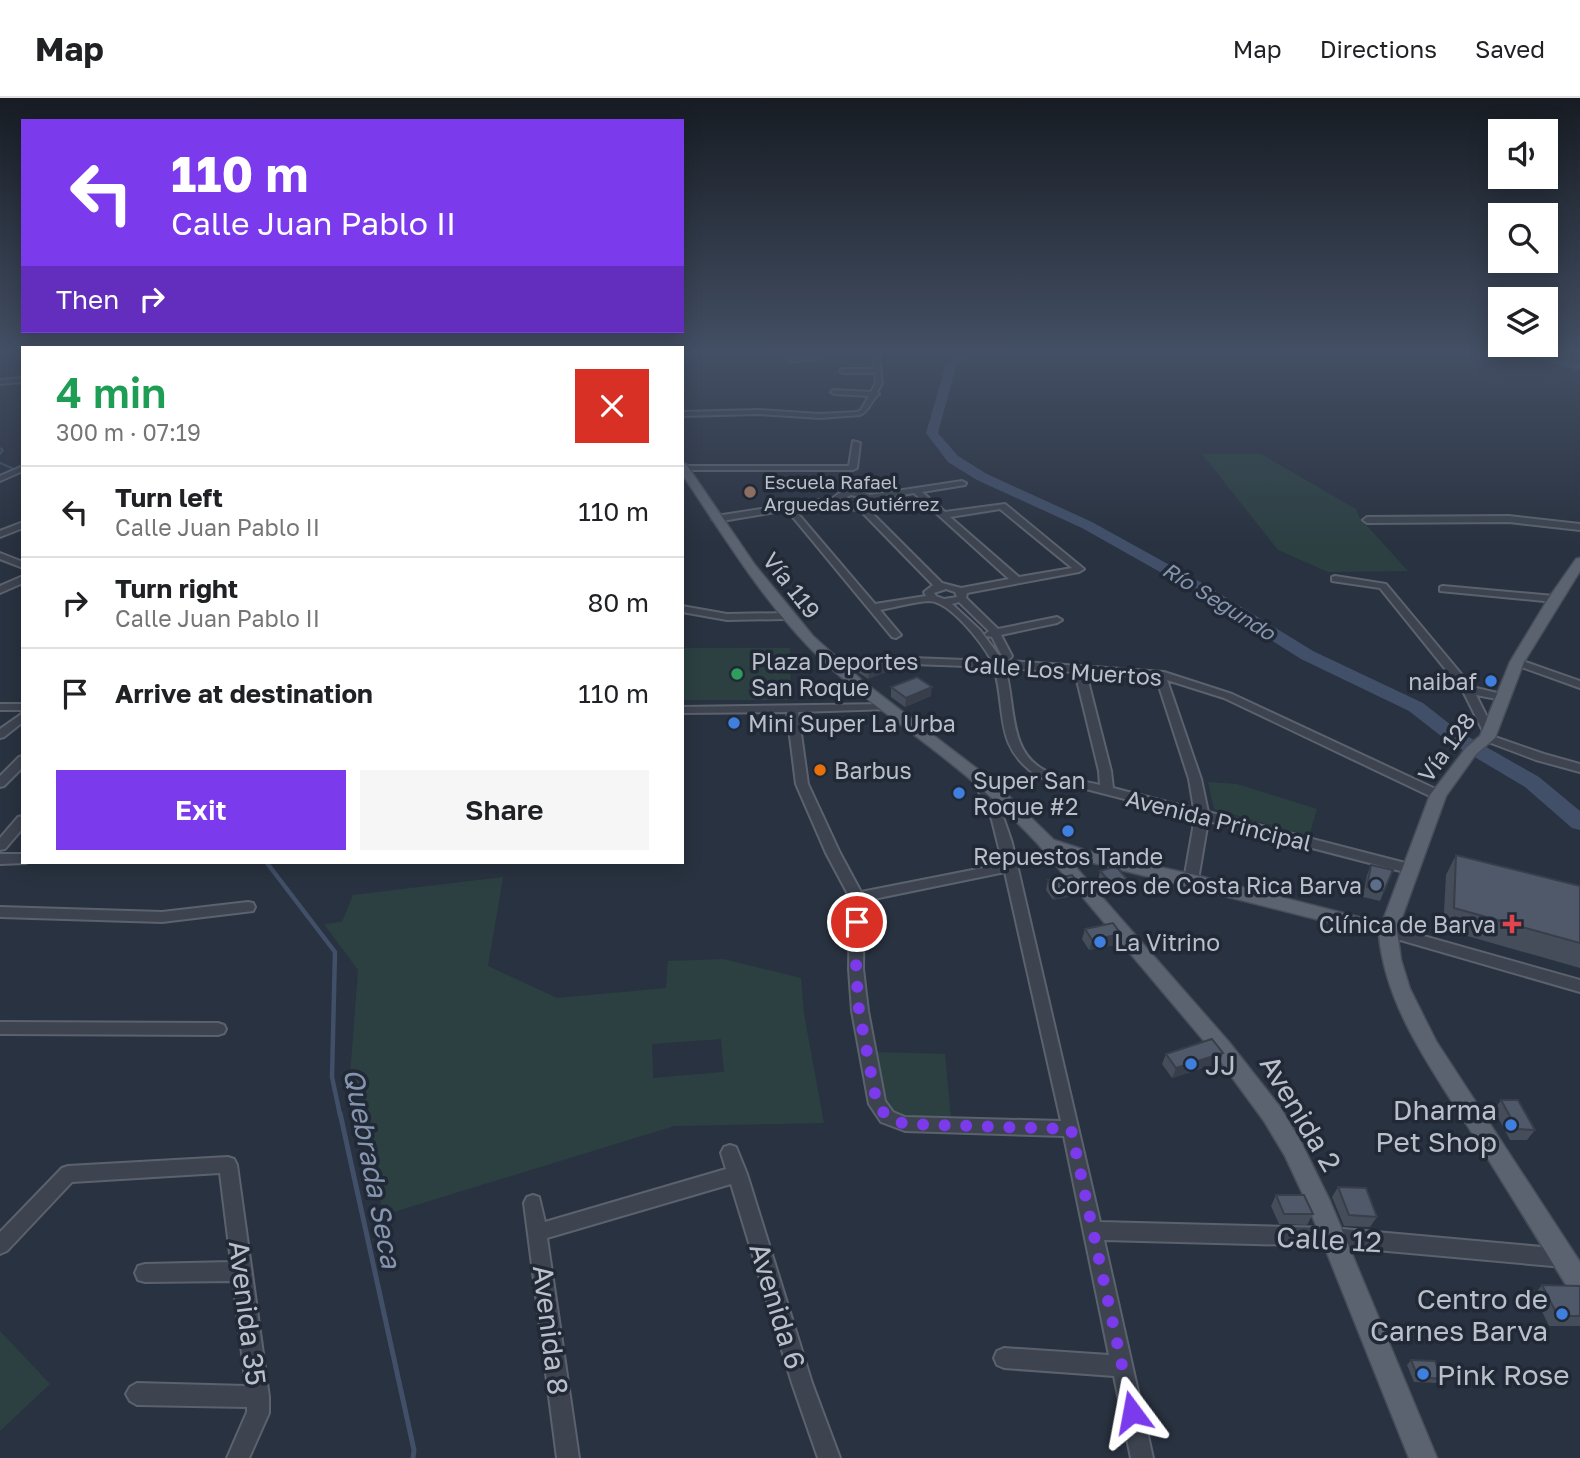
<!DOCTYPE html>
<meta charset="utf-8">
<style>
:root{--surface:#fff;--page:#f6f6f6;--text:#202124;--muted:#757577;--line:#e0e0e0;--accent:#7c3aed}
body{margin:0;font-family:"Golos Text",sans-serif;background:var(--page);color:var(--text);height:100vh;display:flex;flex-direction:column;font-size:26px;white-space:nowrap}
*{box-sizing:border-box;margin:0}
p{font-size:23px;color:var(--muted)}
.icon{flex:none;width:38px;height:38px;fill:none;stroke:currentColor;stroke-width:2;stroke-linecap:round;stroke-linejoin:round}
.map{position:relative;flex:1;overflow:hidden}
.panel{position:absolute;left:21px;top:248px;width:663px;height:518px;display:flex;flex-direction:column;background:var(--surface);border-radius:0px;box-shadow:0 4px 18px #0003}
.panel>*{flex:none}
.banner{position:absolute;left:21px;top:21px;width:663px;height:214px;border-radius:0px;box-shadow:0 4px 18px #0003;background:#7c3aed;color:#fff;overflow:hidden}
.buttons{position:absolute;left:1488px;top:21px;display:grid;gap:14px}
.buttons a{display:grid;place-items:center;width:70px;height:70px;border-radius:0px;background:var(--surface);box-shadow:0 4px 18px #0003;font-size:35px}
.pin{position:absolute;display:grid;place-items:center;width:60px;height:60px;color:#fff;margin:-30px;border:4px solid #fff;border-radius:50%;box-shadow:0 2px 7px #0007}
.me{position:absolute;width:77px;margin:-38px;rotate:347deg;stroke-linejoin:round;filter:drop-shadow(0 0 5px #0008)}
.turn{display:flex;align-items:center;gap:24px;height:147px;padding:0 35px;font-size:32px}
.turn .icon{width:91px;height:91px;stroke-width:2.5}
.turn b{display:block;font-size:49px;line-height:60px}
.then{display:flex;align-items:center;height:66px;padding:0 35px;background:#0003;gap:14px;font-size:26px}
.round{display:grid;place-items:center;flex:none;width:74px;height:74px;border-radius:0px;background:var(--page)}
.head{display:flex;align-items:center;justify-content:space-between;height:119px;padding:0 35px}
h1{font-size:42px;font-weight:600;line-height:52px;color:#1e9e55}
.primary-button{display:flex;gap:14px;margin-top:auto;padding:14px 35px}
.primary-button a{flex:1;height:80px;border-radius:0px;background:var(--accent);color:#fff;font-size:28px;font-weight:600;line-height:80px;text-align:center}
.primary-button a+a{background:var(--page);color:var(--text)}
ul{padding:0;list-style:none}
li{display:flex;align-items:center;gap:21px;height:91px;padding:0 35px;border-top:2px solid var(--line)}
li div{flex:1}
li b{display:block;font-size:26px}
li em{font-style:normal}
header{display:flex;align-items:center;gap:42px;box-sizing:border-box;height:98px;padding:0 35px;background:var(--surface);border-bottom:2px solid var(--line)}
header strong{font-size:33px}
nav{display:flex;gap:38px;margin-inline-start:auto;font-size:24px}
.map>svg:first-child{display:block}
</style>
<header>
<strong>Map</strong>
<nav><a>Map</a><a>Directions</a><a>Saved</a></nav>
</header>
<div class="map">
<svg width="1580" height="1360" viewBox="0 0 1580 1360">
<rect width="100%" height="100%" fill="#293240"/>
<g fill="#2c4042" fill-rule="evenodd">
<polygon points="1202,356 1261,356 1356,411 1359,419 1408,473 1328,474 1278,452"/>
<polygon points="683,550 790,550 791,602 683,602"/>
<polygon points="1208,684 1237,686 1317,711 1309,738 1214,711"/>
<path d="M503,779L488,868L557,900L666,890L668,863L723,861L801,880L804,916L824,1025L674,1028L384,1117L350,978L358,872L324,826L342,824L353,797ZM721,941L724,974L653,980L652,946Z"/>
<path d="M876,954L945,956L951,1020C931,1019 904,1024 888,1010Z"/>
<polygon points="0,1233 50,1286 0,1333"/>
</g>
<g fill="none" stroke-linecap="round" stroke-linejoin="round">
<g stroke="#414f68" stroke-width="2">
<polyline points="0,350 3,352 0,356"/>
<polyline points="0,365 23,375"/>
</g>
<polyline stroke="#414f68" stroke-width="4.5" points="267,765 335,854 332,979 340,1017"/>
<polyline stroke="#414f68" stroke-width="5" points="340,1015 414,1352 413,1360"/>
<g fill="#414f68" fill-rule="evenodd">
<polygon points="960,256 972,256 956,268 938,335 958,358 987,376 1092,424 1204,486 1313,553 1423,605 1460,634 1539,679 1580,713 1580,732 1572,730 1525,689 1446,642 1409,613 1301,561 1192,492 1082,430 977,382 948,364 926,335 946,266"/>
<polygon points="1522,256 1538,256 1580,267 1580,273"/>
</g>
<defs>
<g id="minor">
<polygon points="820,256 828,256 813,262 790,263 787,261"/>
<path d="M873,256H879L882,285L877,294L879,296C871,301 870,313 860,317L820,320L759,316L682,318V314L759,312L820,316L857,314L861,312L869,298L834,296L831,294L834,292L871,294L876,285L875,275H843L840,273L843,271H874Z"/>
<polygon points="23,280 23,284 0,286 0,282"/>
<polygon points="853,343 860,345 857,370 853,372 682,372 684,368 849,368"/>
<polygon points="23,368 23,373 0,383 0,378"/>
<path d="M962,383L966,385L965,387L922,394L945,414L1005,406L1084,471L1079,474L967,495L966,500L998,531L1057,519L1062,522L1057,525L1001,537L1012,558L1008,563L1164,574L1232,596L1442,694L1444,697L1442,700H1434L1224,600L1167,582L1201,681L1208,714L1417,768L1419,771L1417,774L1412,776L1208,723L1198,782L1196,785H1186L1184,782L1195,719L1039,679C993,649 1007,615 994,569L885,565L832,567L827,564L832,561L885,559L992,563C982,545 950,503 929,503C913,504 896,509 880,512L901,537L896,540L892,539L787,412L716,424L712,421L716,418L833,400C844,390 857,392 870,397ZM914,395L1009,481L961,490L942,485L867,410L874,406V402ZM851,397L862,400L866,403L853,407L841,402ZM834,405L845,411L860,412L933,487L924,494L926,498L875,506L794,411ZM1000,411L1072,470L1019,479L950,419ZM946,491L955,494L957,499L944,501L936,498L934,495ZM959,504L989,533L985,536L986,538L992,539L1002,558L1000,559L980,532L952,506ZM1005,570L1075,574L1099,673L1100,687C1083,683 1062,680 1046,673C1007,654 1016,605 1005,570ZM1086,575L1156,579L1189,681L1194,711L1113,690L1111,673Z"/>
<polygon points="1509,418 1580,426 1580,432 1509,424 1367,425 1363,422 1367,419"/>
<polygon points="23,424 23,430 0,439 0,433"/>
<polygon points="0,455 23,464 23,470 0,461"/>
<polygon points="23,478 23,485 0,495 0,488"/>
<polygon points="1335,478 1386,486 1472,589 1506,597 1508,599 1502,602 1476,597 1495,635 1492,638 1544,656 1580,666 1580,674 1536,662 1483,642 1481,640 1485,637 1463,593 1380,490 1332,483 1332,479"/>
<polygon points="1443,488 1554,498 1559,501 1554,504 1440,493 1440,489"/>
<polygon points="682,508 727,516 786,515 791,518 786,521 727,522 682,514"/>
<polygon points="1517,561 1580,583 1580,590 1513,566 1512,564 1513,562"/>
<rect x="0" y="606" width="23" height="6"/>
<path d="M887,606L893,609L891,611L798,614L808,686L840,755L861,794L1003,766L992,722L974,683L980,679C993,685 1007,730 1012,745L1100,1124L1332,1130L1564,1151L1571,1154L1574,1160L1571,1166L1564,1169L1332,1148L1104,1142L1153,1360H1131L1114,1278L1004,1270L997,1267L994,1260L997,1253L1004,1250L1109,1257L1064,1038L905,1033L881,1024L869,1006L852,913L849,871L850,800L826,755L796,686L787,614L682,615V609ZM1005,774L1061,1023L905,1019L893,1014L885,1003L868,913L863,871L864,803Z"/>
<polygon points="23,615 23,624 4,639 0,640 0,631"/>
<polygon points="23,658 23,669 4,688 0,689 0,678 19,659"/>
<polygon points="23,718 23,730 5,751 0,752 0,740 18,719"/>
<polygon points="0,756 23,756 23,765 26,765 0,766"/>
<polygon points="248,804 253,805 255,809 253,813 162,824 0,819 0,809 162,814"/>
<polygon points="1388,828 1580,882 1580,894 1383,837 1381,833 1383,829"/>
<polygon points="0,924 218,925 224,927 226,931 224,935 218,937 0,936"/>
<polygon points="730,1047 736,1049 747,1076 812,1285 840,1360 818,1360 792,1285 731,1086 547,1140 579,1360 557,1360 524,1105 527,1099 533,1097 539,1099 545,1124 726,1071 721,1055 724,1049"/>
<polygon points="228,1059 234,1061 237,1067 269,1299 269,1315 249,1360 227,1360 247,1314 247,1309 137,1307 130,1303 126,1296 130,1289 137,1285 246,1288 233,1183 145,1184 138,1182 135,1175 138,1168 145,1166 231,1164 220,1075 72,1084 7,1153 0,1156 0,1134 62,1070 68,1068"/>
</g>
<path id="major" d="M682,365L686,366L755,467L813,538L865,585L993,683L1054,742L1094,755L1191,776L1382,825L1430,697L1466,650L1480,638L1510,564L1548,501L1576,461L1580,460V473L1524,564L1495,640L1476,656L1446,698L1397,833L1401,862L1410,891L1436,943L1580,1164V1198L1571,1195C1538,1141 1505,1088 1472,1035C1434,974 1386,911 1379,837L1066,758L1229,944L1280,1009L1301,1044L1330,1103L1437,1360H1409L1307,1105L1285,1058L1264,1023L1215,956L1038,746C1010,716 981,689 948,663C907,630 862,600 823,563C766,509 726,441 682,376Z"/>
</defs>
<use href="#minor" stroke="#5b626d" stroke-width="4"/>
<use href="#major" stroke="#474d59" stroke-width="3"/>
<use href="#minor" fill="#3d4450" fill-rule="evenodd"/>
<use href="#major" fill="#5b6370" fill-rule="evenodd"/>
</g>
<g fill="#454d5a">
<polygon points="855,563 901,568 868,581 855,572"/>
<polygon points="891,589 931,598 905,609 891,599"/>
<polygon points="1456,757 1580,788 1580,870 1443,831 1446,777"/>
<polygon points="1371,767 1393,772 1380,803 1363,799 1367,777"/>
<polygon points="1100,773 1127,781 1124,791 1109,796 1098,783"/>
<polygon points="1048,782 1077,797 1053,802 1046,792"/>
<polygon points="1085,831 1121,836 1119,846 1089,852 1082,841"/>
<polygon points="1223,955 1219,965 1172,980 1162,966 1166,956"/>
<polygon points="1501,1002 1535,1032 1527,1042 1510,1042 1494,1012"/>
<polygon points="1338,1089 1377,1119 1370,1129 1344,1128 1332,1099"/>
<polygon points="1276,1097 1313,1116 1307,1127 1279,1126 1271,1108"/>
<polygon points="1542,1187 1580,1188 1580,1228 1549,1228 1534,1197"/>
<polygon points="1411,1262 1442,1281 1438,1285 1414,1284 1407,1267"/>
</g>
<g fill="#383e4a">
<polygon points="901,559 901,568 868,581 869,572"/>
<polygon points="932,589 931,598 905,609 906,600"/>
<polygon points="1127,781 1124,791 1109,796 1111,785"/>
<polygon points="1080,787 1077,797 1053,802 1055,792"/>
<polygon points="1121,836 1119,846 1089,852 1092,842"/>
<polygon points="1223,955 1219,965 1172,980 1176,970"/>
</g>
<g fill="#505969" stroke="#383e4a" stroke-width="2">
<polygon points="860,559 901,559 869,572 855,563"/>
<polygon points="917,579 932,589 906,600 891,589"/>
<polygon points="1456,757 1580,788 1580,845 1454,810"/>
<polygon points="1371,767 1393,772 1384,793 1367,789"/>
<polygon points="1116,768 1127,781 1111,785 1100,773"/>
<polygon points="1072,777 1080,787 1055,792 1048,782"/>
<polygon points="1113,825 1121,836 1092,842 1085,831"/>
<polygon points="1212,941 1223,955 1176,970 1166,956"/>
<polygon points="1501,1002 1518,1002 1535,1032 1517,1031"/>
<polygon points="1338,1089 1366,1090 1377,1119 1349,1117"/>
<polygon points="1276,1097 1304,1097 1313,1116 1284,1116"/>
<polygon points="1542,1187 1580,1188 1580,1218 1558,1218"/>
<polygon points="1411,1262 1435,1263 1442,1281 1418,1279"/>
</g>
<linearGradient id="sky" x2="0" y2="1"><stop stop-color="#171c23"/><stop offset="0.57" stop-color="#434f64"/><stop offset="1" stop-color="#434f64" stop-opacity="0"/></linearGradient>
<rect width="1580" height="446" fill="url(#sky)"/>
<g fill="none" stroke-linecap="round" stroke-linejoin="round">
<polyline stroke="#7c3aed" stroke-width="12" stroke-dasharray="0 21.6" points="857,824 856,871 859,913 877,1006 887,1019 905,1026 1071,1031 1132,1314"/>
</g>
<circle fill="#8d6e63" stroke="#222936" stroke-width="2.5" cx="750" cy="394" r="7"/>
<circle fill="#2e9e5b" stroke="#222936" stroke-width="2.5" cx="737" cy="576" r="7"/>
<g fill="#3f7fe0" stroke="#222936" stroke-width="2.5">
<circle cx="1491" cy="583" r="7"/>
<circle cx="734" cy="625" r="7"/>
<circle cx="959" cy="695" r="7"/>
<circle cx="1068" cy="733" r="7"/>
<circle cx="1100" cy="844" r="7"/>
<circle cx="1191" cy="966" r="7"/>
<circle cx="1511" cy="1027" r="7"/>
<circle cx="1562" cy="1216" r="7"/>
<circle cx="1423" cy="1276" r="7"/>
</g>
<circle fill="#e8710a" stroke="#222936" stroke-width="2.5" cx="820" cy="672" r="7"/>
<circle fill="#5c6f8a" stroke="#222936" stroke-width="2.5" cx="1376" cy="787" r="7"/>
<path fill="#e0444e" stroke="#222936" stroke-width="2.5" d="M1508.5 815.5h7v7h7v7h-7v7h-7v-7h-7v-7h7z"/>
<g text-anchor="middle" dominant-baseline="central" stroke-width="7" stroke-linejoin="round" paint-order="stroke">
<g font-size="19" fill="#bac0ca" stroke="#222936" text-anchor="start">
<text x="764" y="383">Escuela Rafael<tspan x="764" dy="22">Arguedas Gutiérrez</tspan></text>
</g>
<g font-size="21" font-style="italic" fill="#8595af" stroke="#222936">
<text transform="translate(1219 503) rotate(32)">Río Segundo</text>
</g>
<g font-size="23" fill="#bac0ca" stroke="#222936">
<text transform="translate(792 487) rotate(52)">Vía 119</text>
<text transform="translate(1063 572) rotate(4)">Calle Los Muertos</text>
<text transform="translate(1446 649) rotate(-54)">Vía 128</text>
<text transform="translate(1219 722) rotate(14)">Avenida Principal</text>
</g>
<g font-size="23" fill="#bac0ca" stroke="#222936" text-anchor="start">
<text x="751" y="563">Plaza Deportes<tspan x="751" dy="26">San Roque</tspan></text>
<text x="1477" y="583" text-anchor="end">naibaf</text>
<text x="748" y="625">Mini Super La Urba</text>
<text x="834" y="672">Barbus</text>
<text x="973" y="682">Super San<tspan x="973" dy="26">Roque #2</tspan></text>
<text x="1068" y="758" text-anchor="middle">Repuestos Tande</text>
<text x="1362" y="787" text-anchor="end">Correos de Costa Rica Barva</text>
<text x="1496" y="826" text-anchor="end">Clínica de Barva</text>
<text x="1114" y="844">La Vitrino</text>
</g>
<g font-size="28" fill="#bac0ca" stroke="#222936" text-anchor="start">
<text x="1205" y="966">JJ</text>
<text x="1497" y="1011" text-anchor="end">Dharma<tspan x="1497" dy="32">Pet Shop</tspan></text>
<text x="1548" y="1200" text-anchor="end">Centro de<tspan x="1548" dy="32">Carnes Barva</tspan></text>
<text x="1437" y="1276">Pink Rose</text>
</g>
<g font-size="28" fill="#bac0ca" stroke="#222936">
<text transform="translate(1301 1015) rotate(59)">Avenida 2</text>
<text transform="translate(1329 1141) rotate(3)">Calle 12</text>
<text transform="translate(778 1208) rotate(73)">Avenida 6</text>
<text transform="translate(248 1215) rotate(83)">Avenida 35</text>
<text transform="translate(551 1232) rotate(83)">Avenida 8</text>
</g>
<g font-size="28" font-style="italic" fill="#8595af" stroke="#222936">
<text transform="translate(373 1070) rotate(79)">Quebrada Seca</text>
</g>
</g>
</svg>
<div class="buttons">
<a><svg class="icon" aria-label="sound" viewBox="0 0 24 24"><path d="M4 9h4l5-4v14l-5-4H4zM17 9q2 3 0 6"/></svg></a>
<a><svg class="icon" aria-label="search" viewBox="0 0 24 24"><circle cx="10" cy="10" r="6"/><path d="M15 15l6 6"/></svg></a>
<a><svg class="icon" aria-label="layers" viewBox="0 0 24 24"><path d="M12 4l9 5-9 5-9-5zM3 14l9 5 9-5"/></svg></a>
</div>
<div class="pin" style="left:857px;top:824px;background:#d93025"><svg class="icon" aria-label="arrive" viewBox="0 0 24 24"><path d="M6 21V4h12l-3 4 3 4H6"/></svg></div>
<svg class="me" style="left:1132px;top:1314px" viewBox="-20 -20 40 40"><path d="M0-17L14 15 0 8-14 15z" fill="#7c3aed" stroke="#fff" stroke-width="4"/></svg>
<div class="banner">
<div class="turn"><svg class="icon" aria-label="left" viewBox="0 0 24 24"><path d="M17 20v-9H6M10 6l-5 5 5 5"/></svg><div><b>110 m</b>Calle Juan Pablo II</div></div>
<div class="then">Then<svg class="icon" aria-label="right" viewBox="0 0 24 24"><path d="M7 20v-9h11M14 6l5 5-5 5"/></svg></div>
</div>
<section class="panel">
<div class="head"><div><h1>4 min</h1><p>300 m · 07:19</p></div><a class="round" style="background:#d93025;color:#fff"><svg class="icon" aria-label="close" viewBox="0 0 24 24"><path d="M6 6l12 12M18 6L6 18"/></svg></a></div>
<ul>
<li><svg class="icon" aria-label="left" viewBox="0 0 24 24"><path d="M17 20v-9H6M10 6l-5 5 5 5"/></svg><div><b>Turn left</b><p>Calle Juan Pablo II</p></div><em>110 m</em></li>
<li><svg class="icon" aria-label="right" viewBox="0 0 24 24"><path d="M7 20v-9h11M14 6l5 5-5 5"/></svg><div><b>Turn right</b><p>Calle Juan Pablo II</p></div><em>80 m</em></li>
<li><svg class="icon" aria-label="arrive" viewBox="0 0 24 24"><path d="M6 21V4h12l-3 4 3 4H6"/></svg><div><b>Arrive at destination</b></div><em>110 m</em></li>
</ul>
<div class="primary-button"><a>Exit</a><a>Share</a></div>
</section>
</div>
